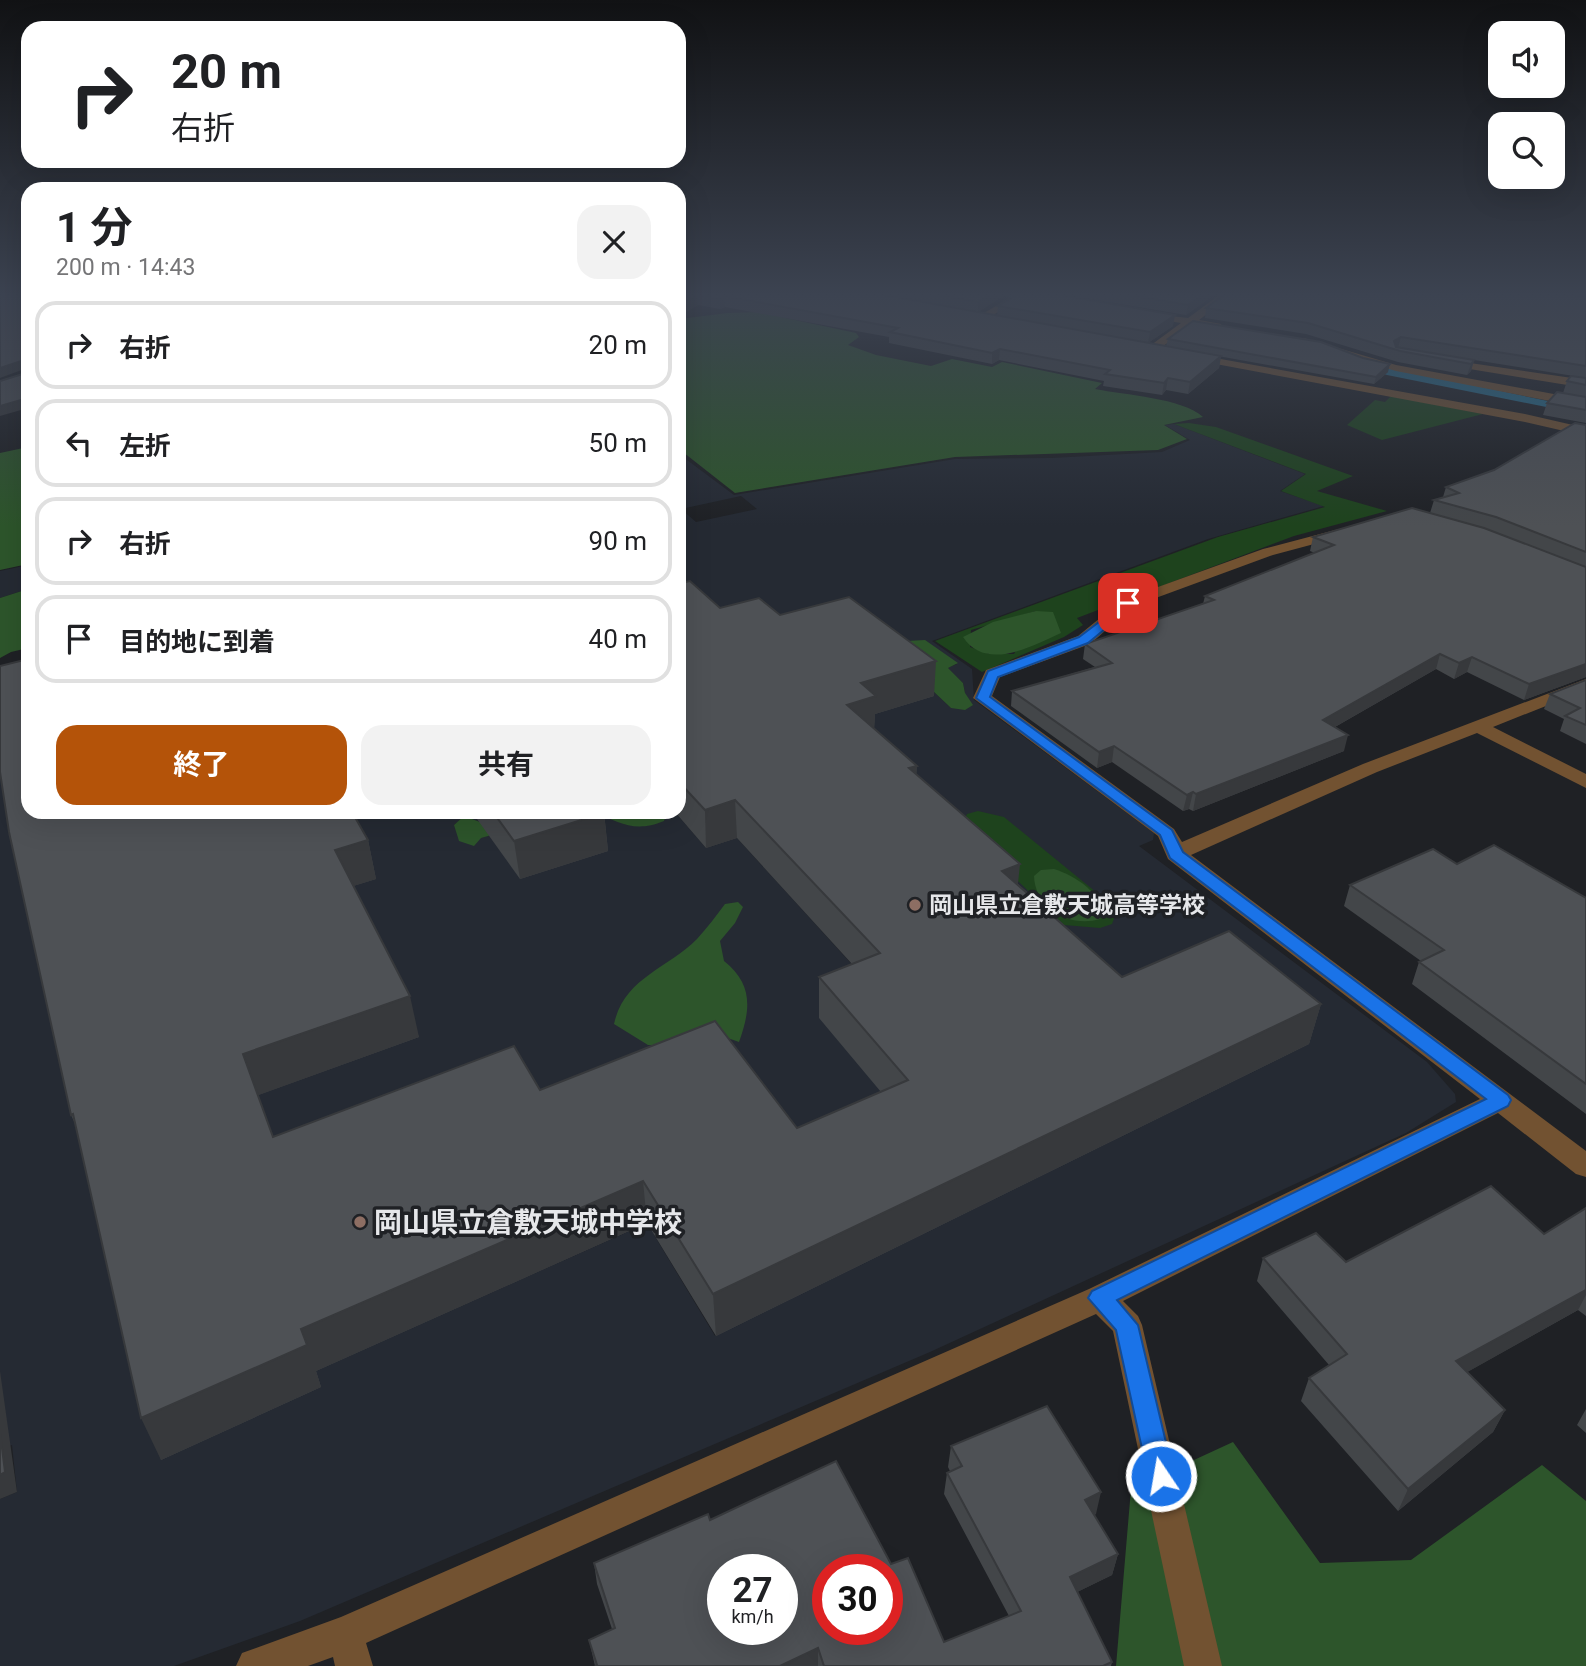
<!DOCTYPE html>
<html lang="ja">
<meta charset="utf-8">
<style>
:root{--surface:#fff;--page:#f2f2f2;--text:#202124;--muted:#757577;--line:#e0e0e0;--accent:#b45309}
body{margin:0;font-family:Roboto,"Noto Sans JP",sans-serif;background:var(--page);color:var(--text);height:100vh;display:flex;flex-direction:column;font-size:26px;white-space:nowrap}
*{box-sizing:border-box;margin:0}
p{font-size:23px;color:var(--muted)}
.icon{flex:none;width:38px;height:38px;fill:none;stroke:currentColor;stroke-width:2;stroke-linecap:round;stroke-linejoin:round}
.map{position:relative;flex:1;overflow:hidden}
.side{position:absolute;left:21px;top:182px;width:665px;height:637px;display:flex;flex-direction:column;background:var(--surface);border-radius:21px;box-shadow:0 7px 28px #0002}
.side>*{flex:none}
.top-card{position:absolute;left:21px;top:21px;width:665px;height:147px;border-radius:21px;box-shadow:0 7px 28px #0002;background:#fff;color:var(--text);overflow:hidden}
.buttons{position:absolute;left:1488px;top:21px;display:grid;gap:14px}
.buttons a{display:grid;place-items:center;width:77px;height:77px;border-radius:14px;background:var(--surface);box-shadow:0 7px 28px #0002;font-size:35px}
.speed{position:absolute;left:707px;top:1554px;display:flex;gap:14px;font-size:35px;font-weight:700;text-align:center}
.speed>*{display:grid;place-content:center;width:91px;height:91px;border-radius:50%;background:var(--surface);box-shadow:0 7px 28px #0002;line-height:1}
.speed small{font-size:18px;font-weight:400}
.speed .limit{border:10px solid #d22;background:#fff;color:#111}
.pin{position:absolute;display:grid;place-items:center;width:60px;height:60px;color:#fff;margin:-30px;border-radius:14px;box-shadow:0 4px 10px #0006}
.me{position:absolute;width:77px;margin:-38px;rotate:348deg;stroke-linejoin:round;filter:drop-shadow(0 0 5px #0008)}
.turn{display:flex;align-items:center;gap:24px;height:147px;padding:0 35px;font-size:32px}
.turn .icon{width:91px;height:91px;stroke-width:2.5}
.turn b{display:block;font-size:49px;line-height:60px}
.round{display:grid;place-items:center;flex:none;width:74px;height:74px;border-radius:21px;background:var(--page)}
.overview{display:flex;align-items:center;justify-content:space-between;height:119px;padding:0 35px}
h1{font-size:42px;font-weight:700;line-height:52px}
.button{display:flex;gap:14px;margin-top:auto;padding:14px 35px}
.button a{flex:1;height:80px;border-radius:21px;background:var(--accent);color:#fff;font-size:28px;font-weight:700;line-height:80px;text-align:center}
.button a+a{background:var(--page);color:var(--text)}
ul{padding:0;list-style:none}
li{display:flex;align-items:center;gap:21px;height:88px;margin:0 14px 10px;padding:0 21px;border:4px solid var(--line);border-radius:21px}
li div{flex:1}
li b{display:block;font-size:26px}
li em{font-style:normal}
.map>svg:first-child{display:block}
</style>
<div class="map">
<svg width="1586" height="1666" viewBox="0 0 1586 1666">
<rect width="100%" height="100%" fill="#1f2125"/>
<g fill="#252a33" fill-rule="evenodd">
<path d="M1174,424L1305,474L1280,491L1324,506L1208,539L932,641L972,669L974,700L1154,833L1153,840L1139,846L1427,1062L1455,1094L1456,1102L1406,1133L930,1352L300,1621L174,1666H0V1499L17,1492L12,1445L0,1449V723L28,812L344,889L376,878L340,812H473L480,822L464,817L454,825L480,838L575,812L664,821L668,812H675L706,848L737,838L878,993L905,1121L654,1235L715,1336L1068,1038L679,617V454L734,495L955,459L1052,458L1162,452L1190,440L1165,425ZM741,496L757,509L696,522L681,509ZM907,641L957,664L947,668L963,683L965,693L951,708L915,674ZM789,1160L315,1371L286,1179Z"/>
<polygon points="28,565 28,589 0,598 0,571"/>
</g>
<g fill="#1e431d" fill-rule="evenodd">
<polygon points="1391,396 1483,414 1382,440 1347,425 1375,400 1385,402"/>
<path d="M1189,423L1216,427L1353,476L1317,491L1387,511L1294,536L1077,618L1083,625L1064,637L982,672L935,641L1218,537L1325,507L1281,491L1306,474L1174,424ZM1036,611L1014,654H989L970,647L971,630Z"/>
<polygon points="978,811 1004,817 1113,906 1115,916 1112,924 1100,928 1064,925 961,827 967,814"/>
</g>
<g fill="#2d552b">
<path d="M757,312L856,333L859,337L848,345L876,355L931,366L952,359L992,367L1002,362L1102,383L1095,389C1125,395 1182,398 1203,417L1164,425L1187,439L1158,450L955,457L735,493L679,449V319L728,313Z"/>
<polygon points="28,447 28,564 0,570 0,453"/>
<polygon points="28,589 28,648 11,652 0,658 0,598"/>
<path d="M1036,611L1053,612L1061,633C1032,646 986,672 963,637L993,622Z"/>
<polygon points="925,640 958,663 948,668 963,683 965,693 973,705 965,710 951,708 915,674 907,641"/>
<polygon points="575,812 481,838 474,846 459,841 454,825 464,816 480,822"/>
<path d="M594,812H668L664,821C635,833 620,823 594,812Z"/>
<path d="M1054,869C1074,875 1107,895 1100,919C1070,928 1035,909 1034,876L1041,870Z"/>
<path d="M738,902L743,907L735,923L720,941L724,961C753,984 751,1009 739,1042L702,1029L677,1045H648L614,1024C624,978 667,969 697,939C707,928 716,916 725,904Z"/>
<polygon points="1233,1442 1320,1563 1411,1560 1542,1465 1586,1501 1586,1666 1116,1666 1131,1489"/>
</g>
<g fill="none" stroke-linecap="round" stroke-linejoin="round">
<g fill="#266b89" fill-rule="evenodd">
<polygon points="991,293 1009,293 1038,300 1034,302"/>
<polygon points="1368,363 1586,409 1586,415 1387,375 1365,368 1365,364"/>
</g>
<g fill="#725231" fill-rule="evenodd">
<polygon points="1222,293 1234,293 1199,320 1221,324 1221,328 1192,325 1155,352 1147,352 1147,348 1181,323 1144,317 1144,313 1188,318"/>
<polygon points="1016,294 1025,296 983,321 974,319"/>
<polygon points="1304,338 1396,365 1586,400 1586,408 1396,371 1300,343 1298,341"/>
<polygon points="1193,354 1525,414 1586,428 1586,436 1525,422 1189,359 1187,357"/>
<polygon points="1443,359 1586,380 1586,388 1439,364 1437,362"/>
<polygon points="1339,529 1346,533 1344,536 1273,555 1134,606 1090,644 1000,677 992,696 1174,829 1182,842 1363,764 1586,679 1586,690 1493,727 1586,774 1586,788 1477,733 1377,772 1191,855 1586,1151 1586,1177 1576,1174 1498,1113 1123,1301 1138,1316 1142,1325 1222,1666 1184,1666 1113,1331 1096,1314 366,1643 373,1666 335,1666 333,1657 308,1666 236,1666 242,1653 341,1617 1089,1289 1480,1099 1168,859 1158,836 973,698 986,670 1078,636 1122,600 1263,549"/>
</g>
</g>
<g fill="#434649">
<polygon points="679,293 1008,293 978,312 997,316 998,306 1173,326 1148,343 1166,346 1168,339 1388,372 1374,384 1168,347 1221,356 1219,368 1188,394 1166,390 1162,395 1103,386 1104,381 999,360 992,364 889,343 889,337 725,307 720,309 698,305 679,316"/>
<polygon points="1054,293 1217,293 1186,315"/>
<polygon points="1226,293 1586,293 1586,423 1543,415 1547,403 1563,393 1567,381 1580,377 1474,360 1471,371 1467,375 1398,362 1306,334 1205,318 1206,308"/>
<polygon points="1586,425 1586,677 1524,700 1467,672 1454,679 1436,669 1335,727 1344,751 1193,811 1189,809 1183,811 1112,762 1097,768 1011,706 1012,691 1095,667 1083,659 1085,644 1203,604 1205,596 1315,553 1310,551 1313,537 1430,513 1434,500 1443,497 1446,487 1494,470"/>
<polygon points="679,576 720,608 780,615 934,696 875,714 874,729 917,766 916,774 1018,884 1122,977 1321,1004 1309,1044 716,1336 647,1223 316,1371 321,1387 161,1460 77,1128 71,1115 368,840 376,879 353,886 419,1037 258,1095 273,1137 540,1090 797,1128 881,1092 819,1018 819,977 852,964 737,838 706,848 675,812 679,812"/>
<polygon points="1586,680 1586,744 1560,731 1564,719 1544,709 1550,694"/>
<polygon points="472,812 604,812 608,851 520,879"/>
<polygon points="1457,864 1586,898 1586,1114 1412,984 1419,962 1421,961 1344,906 1350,885"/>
<polygon points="1586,1208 1586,1316 1578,1310 1467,1372 1505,1410 1493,1432 1398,1511 1301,1401 1309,1378 1329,1365 1257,1281 1263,1258 1346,1262 1544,1234"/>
<polygon points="1586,1409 1586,1433 1577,1425"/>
<polygon points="951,1446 1096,1514 1094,1515 1118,1554 1112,1575 1077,1592 1112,1662 1111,1666 595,1666 589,1640 612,1629 597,1584 594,1563 710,1520 891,1564 944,1642 1009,1616 944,1494 947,1473 950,1471 948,1467"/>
</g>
<g fill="#37393c">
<polygon points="992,293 1008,293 978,312 978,302"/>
<polygon points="1205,293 1217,293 1186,315 1188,305"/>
<polygon points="698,295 698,305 679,316 679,305"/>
<polygon points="724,296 725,307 720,309 720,299"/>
<polygon points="1175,315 1173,326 1148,343 1150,332"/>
<polygon points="1401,337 1398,348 1396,350 1394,341"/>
<polygon points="1000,349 999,360 992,364 992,353"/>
<polygon points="1221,356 1219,368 1188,394 1190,382"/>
<polygon points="24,360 27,368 0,378 0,368"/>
<polygon points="1474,360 1471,371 1467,375 1471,364"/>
<polygon points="1390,364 1388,372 1374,384 1376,377"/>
<polygon points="1168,378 1166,390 1162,395 1164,383"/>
<polygon points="28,398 28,408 0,416 0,406"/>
<polygon points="1440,654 1436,669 1319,736 1323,720"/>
<polygon points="1472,657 1467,672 1454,679 1459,663"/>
<polygon points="936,661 934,696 875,714 874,732 847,705 861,683"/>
<polygon points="1586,664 1586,677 1524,700 1529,684"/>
<polygon points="1348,735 1344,751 1193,811 1196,794"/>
<polygon points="1114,746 1112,762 1097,768 1099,752"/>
<polygon points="917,766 915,803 909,768"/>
<polygon points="1193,792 1189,809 1183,811 1187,795"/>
<polygon points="735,800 737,838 706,848 705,810"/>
<polygon points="604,813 608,851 520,879 514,841"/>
<polygon points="368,840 376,879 344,889 335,850"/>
<polygon points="1020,864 1016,903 1002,871"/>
<polygon points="410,996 419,1037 256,1096 243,1054"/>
<polygon points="1321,1004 1309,1044 716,1336 713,1294"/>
<polygon points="643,1181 647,1223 316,1371 321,1387 161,1460 141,1418 301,1329"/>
<polygon points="1586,1290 1586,1295 1578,1310 1446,1384 1456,1361"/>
<polygon points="0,1371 17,1492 0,1499"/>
<polygon points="1505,1410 1493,1432 1398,1511 1408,1489"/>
<polygon points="1101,1492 1096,1514 1080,1521 1085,1500"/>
<polygon points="1118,1554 1112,1575 1065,1598 1070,1577"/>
<polygon points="818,1648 818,1666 780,1666"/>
</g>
<g fill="#4e5155" stroke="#37393c" stroke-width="2" fill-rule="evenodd">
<polygon points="0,293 28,293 28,398 0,406 0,381 26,373 28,362 24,360 0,368"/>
<polygon points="679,293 874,293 1221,356 1190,382 1168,378 1164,383 1105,374 1110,370 1000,349 992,353 890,332 898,328 724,296 720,299 698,295 679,305"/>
<polygon points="929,293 992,293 978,302"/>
<polygon points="1020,293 1050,293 1175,315 1150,332 998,306"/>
<polygon points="1117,293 1205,293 1188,305"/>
<polygon points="1226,293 1569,293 1586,298 1586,366 1401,337 1394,341 1396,347 1474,360 1471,364 1400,351 1308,323 1206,308"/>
<polygon points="1193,321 1321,342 1363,358 1390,364 1376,377 1168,339"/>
<polygon points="1571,376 1586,378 1586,385 1567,381"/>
<polygon points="1557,392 1586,397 1586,410 1547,403"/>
<polygon points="1575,423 1586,425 1586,552 1496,517 1434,500 1459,493 1446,487 1494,470"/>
<polygon points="1412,508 1484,528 1586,567 1586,664 1529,684 1472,657 1459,663 1440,654 1323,720 1348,735 1196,794 1193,792 1187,795 1114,746 1099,752 1012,691 1112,663 1085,644 1214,600 1205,596 1334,545 1313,537"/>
<polygon points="679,576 686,582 690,581 720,608 759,598 780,615 849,597 936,661 861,683 876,696 847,705 917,766 909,768 1020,864 1002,871 1122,977 1229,931 1321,1004 713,1294 643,1181 301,1329 307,1345 141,1418 73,1114 71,1115 9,832 0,772 0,666 28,659 28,812 352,812 368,840 335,850 410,996 243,1054 273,1137 514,1046 540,1090 715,1021 797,1128 908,1080 819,977 880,953 735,800 705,810 679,782"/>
<polygon points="1586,680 1586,725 1565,716 1580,708 1550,694"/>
<polygon points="493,812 604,812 604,813 514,841"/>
<polygon points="1494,845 1586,898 1586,1084 1419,962 1444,950 1350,885 1433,849 1457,864"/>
<polygon points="1491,1186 1544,1234 1586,1208 1586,1290 1456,1361 1505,1410 1408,1489 1309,1378 1347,1354 1263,1258 1316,1233 1346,1262"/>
<path d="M1047,1406L1101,1492L1085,1500L1118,1554L1070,1577L1112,1662L1103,1666H824L818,1648L780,1666H595L597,1665L589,1640L615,1628L594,1563L708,1514L710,1520L836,1461L891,1564L908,1558L944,1642L1021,1611L947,1473L962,1466L951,1446ZM723,1570H782V1629H723ZM828,1570H887V1629H828Z"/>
<polygon points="0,1432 5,1472 0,1475"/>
</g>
<linearGradient id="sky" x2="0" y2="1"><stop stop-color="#111214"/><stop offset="0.56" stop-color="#3c4351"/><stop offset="1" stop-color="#3c4351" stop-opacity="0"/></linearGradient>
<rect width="1586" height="526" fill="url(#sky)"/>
<polygon fill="#1a73e8" stroke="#114b97" stroke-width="2" points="1128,600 1133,601 1133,606 1088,643 998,677 990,697 1172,830 1183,852 1508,1095 1511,1100 1508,1106 1117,1300 1138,1325 1174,1476 1170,1485 1161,1488 1151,1485 1148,1476 1116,1330 1088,1298 1092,1291 1486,1099 1170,858 1160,835 976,698 988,671 1079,637"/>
<g fill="#8d6e63" stroke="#1f2125" stroke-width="2.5">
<circle cx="915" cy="905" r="7"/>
<circle cx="360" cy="1222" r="7"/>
</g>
<g text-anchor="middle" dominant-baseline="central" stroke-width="7" stroke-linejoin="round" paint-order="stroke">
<g font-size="23" font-weight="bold" fill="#e6e7ea" stroke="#1f2125" text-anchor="start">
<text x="929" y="905">岡山県立倉敷天城高等学校</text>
</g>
<g font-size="28" font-weight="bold" fill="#e6e7ea" stroke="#1f2125" text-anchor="start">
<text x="374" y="1222">岡山県立倉敷天城中学校</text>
</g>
</g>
</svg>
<div class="buttons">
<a><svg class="icon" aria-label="sound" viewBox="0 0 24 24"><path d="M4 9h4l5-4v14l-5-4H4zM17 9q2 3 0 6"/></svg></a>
<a><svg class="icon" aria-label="search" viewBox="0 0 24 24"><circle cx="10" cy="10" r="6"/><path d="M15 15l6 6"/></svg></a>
</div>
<div class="speed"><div>27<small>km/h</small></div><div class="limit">30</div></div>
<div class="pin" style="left:1128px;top:603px;background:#d93025"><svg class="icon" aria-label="arrive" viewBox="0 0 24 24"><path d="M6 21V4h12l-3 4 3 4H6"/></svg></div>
<svg class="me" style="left:1161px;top:1476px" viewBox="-20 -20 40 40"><circle r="17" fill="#1a73e8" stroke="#fff" stroke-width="3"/><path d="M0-11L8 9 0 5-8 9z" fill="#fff"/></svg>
<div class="top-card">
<div class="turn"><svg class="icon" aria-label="right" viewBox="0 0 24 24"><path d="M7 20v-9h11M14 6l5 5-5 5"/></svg><div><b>20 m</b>右折</div></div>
</div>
<section class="side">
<div class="overview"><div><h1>1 分</h1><p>200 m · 14:43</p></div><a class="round"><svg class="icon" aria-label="close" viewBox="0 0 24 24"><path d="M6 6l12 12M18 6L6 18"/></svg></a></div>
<ul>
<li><svg class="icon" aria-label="right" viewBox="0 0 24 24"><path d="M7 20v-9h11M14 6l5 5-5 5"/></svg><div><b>右折</b></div><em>20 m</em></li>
<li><svg class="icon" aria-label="left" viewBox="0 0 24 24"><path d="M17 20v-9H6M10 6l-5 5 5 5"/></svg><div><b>左折</b></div><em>50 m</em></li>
<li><svg class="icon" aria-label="right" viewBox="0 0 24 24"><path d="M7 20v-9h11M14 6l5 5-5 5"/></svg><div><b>右折</b></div><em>90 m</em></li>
<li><svg class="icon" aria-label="arrive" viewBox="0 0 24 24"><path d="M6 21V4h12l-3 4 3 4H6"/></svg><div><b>目的地に到着</b></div><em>40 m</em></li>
</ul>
<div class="button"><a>終了</a><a>共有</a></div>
</section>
</div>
